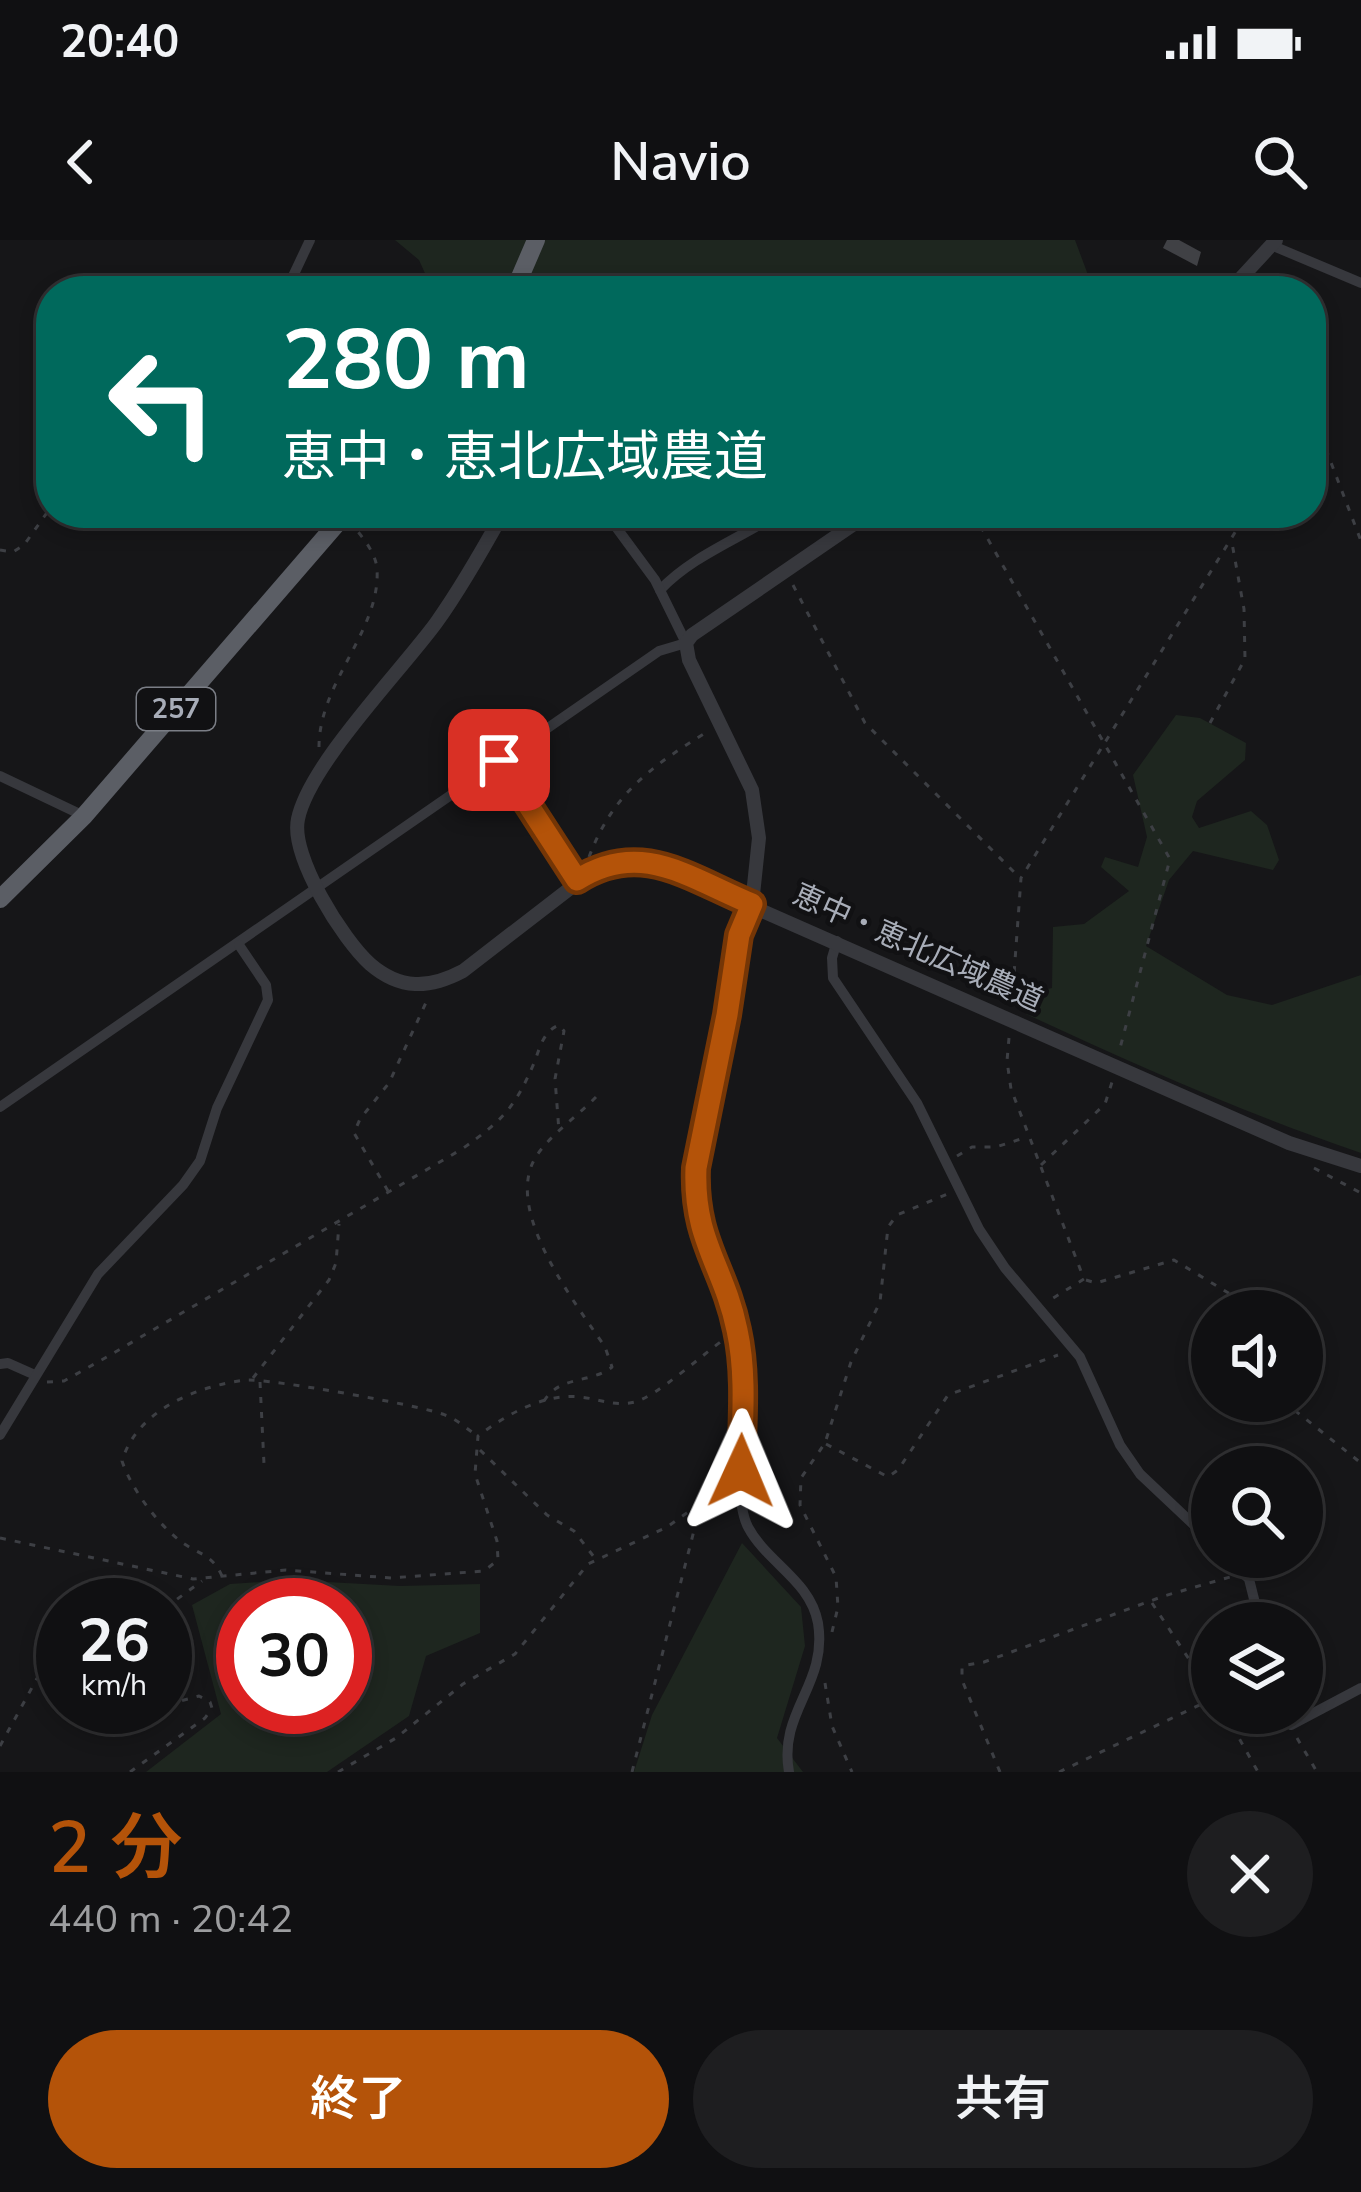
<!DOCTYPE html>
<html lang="ja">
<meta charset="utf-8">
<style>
:root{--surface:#101012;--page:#1e1e20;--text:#f1f3f6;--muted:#9c9d9f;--line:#303032;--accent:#b45309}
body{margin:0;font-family:"Nunito Sans","Noto Sans JP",sans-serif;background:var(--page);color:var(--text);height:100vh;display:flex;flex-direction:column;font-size:45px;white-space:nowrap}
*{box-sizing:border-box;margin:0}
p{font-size:39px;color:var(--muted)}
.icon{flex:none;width:66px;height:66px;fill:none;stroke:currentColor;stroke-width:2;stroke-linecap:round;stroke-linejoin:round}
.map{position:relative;height:1532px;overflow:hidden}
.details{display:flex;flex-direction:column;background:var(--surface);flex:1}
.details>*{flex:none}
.hud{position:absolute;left:36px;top:36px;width:1290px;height:252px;border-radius:48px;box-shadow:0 6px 18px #0003,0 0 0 3px var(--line);background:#00695c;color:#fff;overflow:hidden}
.fabs{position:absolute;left:1191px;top:1050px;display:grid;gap:24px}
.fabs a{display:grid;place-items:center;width:132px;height:132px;border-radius:50%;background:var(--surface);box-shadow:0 6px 18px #0003,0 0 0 3px var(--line);font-size:60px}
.speed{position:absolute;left:36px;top:1338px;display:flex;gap:24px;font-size:60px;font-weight:700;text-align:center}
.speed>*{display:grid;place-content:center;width:156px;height:156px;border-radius:50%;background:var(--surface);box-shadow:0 6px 18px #0003,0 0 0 3px var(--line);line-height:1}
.speed small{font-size:30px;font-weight:400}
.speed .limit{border:18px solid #d22;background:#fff;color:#111}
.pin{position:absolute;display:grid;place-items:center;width:102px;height:102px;color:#fff;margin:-51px;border-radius:24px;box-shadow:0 6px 18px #0006}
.me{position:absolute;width:132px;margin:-66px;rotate:1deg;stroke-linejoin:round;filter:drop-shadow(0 0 9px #0008)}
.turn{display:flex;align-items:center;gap:42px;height:252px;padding:0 48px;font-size:54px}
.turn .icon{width:156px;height:156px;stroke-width:2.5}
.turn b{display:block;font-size:84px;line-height:102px}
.round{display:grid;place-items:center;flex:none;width:126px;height:126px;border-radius:63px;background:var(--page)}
.head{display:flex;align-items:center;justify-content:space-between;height:204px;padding:0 48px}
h1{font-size:72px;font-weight:600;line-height:90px;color:var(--accent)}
.action{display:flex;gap:24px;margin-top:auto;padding:24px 48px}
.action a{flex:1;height:138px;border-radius:72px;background:var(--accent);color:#fff;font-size:48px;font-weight:600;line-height:138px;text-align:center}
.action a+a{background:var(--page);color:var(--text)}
.status{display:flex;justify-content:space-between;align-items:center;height:84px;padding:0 60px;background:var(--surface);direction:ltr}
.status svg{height:33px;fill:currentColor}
header{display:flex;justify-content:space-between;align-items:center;height:156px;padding:0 48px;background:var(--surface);font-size:54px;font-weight:600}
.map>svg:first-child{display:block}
</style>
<div class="status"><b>20:40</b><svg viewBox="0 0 49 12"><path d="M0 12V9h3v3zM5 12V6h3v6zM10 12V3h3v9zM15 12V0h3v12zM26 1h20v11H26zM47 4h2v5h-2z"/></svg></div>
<header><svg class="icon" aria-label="back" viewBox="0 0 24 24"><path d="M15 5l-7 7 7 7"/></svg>Navio<svg class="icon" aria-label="search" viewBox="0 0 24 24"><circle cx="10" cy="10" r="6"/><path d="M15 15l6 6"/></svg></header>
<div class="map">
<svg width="1361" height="1532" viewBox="0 0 1361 1532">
<rect width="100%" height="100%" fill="#161618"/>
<g fill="#1e261f" fill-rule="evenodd">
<polygon points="395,0 1075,0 1094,51 433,51 419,20"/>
<path d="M1176,475L1200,478L1246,503L1245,520L1197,561L1192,577L1199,588L1251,571L1267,585L1279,620L1273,630L1193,611L1169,640L1146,706L1227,755L1272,765L1361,735V913C1246,874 1136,825 1026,774L1031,753L1052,748L1053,687L1084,684L1129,651L1101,627L1105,617L1138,627L1147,597L1133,535Z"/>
<polygon points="742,1303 801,1367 805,1406 777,1498 803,1532 634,1532 652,1475"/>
<path d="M291,1340L400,1346L480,1344V1393L426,1416L409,1476L327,1532H146L221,1474L192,1365L230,1344ZM243,1365H345V1467H243Z"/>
</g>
<polygon fill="#404145" points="1167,0 1179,0 1201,12 1197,26 1163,8"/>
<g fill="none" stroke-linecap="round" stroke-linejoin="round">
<g stroke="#3d3f44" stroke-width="3" stroke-dasharray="6 9" stroke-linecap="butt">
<polyline points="1311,183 1327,212 1361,301"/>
<polyline points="973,273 1170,619 1119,812"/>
<polyline points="0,310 13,312 24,305 51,267"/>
<polyline points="793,345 865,483 1019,637"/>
<polyline points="1210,483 1245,419 1244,369 1232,303"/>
<path d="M319,507C319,442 381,390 377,329C376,314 364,299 355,288"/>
<path d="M589,617C613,553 652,526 707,492"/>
<polyline points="1012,762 1021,638 1247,273"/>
<polyline points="1009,798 1007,821 1011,849 1084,1039 1050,1060"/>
<polyline points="957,916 972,907 996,907 1027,897"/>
<polyline points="1041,925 1105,864 1113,839"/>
<polyline points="1314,928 1361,953"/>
<polyline points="388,951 354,893 360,879 389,843 429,756"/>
<polyline points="1086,1040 1096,1043 1174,1020 1258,1071"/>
<polyline points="253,1138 329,1040 336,1023 339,984"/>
<path d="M47,1142L64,1141L105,1118L462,909C502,881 515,868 534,823C540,808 543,791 559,785L564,791L555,839L559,891"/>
<polyline points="260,1142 264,1224"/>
<path d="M544,1161C560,1135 590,1144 612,1127L605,1107C575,1062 501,969 537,915C553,892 578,876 597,856"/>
<polyline points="1283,1161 1361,1223"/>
<polyline points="826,1204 888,1237 898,1230 948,1155 1058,1115"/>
<polyline points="480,1210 547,1275 574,1291 594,1317"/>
<path d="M0,1298L193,1339L286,1330L391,1338L484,1331L498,1320L497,1301L475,1234L478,1196C506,1175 543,1153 580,1157C600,1159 615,1167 635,1162C657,1156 703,1114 726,1098"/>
<path d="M222,1336C212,1313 196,1314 179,1300C156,1282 131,1248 122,1221C137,1170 197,1146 246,1140C266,1138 425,1166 445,1175C456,1179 466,1188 476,1195"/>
<polyline points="1152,1363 1212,1454"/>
<polyline points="165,1368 202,1341"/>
<polyline points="832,1392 838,1367 836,1337 800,1265 801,1238 825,1203 851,1122 880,1062 888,987 897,975 950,953"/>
<polyline points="825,1443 832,1486 852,1532"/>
<polyline points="1225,1473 1258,1532"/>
<polyline points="1297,1498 1317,1532"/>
<polyline points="0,1506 40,1433 63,1416"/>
<polyline points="130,1532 205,1478 212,1468 210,1462 199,1456 165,1465"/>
<polyline points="338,1532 396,1498 463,1444 515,1414 588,1324 667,1287 691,1270"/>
<polyline points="632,1532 698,1275"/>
<polyline points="1000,1532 962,1440 962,1426 984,1422 1164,1356 1230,1337"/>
<polyline points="1059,1532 1212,1459"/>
</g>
<polyline stroke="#37383d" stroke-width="6" points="500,522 577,640"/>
<g stroke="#37383d" stroke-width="10">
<polyline points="1271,5 1361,43"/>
<polyline points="286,51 310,0"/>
<path d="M660,350C692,316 739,299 779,273"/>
<polyline points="0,536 84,576"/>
<path d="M752,664L739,695L727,775L696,928C695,943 694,959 696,974C704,1023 737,1064 740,1114C743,1158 731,1254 748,1287C767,1323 810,1340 818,1383C828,1445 778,1471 789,1532"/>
<polyline points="837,701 832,718 833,738 917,863 979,989 1005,1028 1080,1117 1120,1205 1140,1234 1212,1302"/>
<polyline points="0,867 659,411 686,403 655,340 616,287 613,273"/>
<polyline points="0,1124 8,1123 35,1135"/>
<polyline points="0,1195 98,1034 183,945 200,921 217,868 268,760 266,745 239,705"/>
<polyline points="702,1262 716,1253 737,1249"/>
<polyline points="1227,1317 1249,1339 1260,1383"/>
<polyline points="1287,1473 1291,1485 1361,1448"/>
</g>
<g stroke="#37383d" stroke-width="14">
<polyline points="1229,51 1276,0"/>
<path d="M503,273C482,311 461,348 436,383C400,432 309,525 298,579C290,616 343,700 370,724C400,750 429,749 463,731L599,626L623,619L651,622L1289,903L1361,926"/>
<polyline points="752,664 759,598 752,550 689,420 686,403 692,395 870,273"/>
</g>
<g stroke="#5b5e65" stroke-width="18">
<polyline points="514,51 536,0"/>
<polyline points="0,659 84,576 346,273"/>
</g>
</g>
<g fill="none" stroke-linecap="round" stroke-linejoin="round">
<defs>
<path id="route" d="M499,520L577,640C641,599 689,638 752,664L739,695L727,775L696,928C693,1001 724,1026 737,1090C747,1135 742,1185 741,1231"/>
</defs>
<use href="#route" stroke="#753606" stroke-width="30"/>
<use href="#route" stroke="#b45309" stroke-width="21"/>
</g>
<g text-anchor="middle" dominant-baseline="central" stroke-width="9" stroke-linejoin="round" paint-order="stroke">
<rect fill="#111113" stroke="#7b7e86" stroke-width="3" x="137" y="448" width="78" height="42" rx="9"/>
<g font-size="27" font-weight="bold" fill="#a8adb8">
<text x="176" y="469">257</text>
</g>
<g font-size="30" fill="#a8adb8" stroke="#111113">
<text transform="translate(918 708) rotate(24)">恵中・恵北広域農道</text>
</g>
</g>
</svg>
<div class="fabs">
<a><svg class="icon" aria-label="sound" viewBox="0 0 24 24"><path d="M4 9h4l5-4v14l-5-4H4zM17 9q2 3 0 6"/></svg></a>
<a><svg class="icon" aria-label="search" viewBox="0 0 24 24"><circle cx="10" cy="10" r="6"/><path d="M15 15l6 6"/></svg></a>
<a><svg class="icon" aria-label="layers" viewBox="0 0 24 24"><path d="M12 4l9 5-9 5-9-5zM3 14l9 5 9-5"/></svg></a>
</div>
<div class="speed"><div>26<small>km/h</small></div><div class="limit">30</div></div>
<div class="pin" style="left:499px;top:520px;background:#d93025"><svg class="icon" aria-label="arrive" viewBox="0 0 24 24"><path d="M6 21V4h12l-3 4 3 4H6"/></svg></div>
<svg class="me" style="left:741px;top:1231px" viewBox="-20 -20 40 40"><path d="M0-17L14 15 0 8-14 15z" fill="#b45309" stroke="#fff" stroke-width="4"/></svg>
<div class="hud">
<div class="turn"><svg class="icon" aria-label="left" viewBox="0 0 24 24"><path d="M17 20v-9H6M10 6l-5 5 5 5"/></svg><div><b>280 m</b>恵中・恵北広域農道</div></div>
</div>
</div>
<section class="details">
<div class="head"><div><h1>2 分</h1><p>440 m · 20:42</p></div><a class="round"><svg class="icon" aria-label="close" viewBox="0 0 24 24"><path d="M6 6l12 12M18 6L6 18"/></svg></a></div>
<div class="action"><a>終了</a><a>共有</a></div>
</section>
